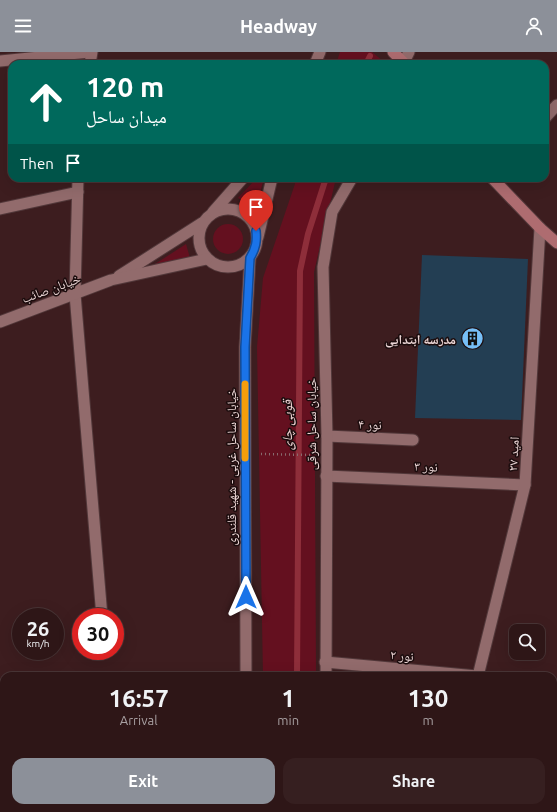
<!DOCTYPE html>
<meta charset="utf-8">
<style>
:root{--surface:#2e1617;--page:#361f20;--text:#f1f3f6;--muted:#a79fa1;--line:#493536;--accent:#8c9099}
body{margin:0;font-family:Ubuntu,"Noto Naskh Arabic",sans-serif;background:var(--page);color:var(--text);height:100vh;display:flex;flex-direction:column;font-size:15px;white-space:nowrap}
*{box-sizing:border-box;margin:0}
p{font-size:13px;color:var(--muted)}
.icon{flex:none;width:22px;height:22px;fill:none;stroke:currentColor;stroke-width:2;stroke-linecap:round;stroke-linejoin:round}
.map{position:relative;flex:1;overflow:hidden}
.side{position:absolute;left:0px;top:620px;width:557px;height:140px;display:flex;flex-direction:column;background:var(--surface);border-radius:12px 12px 0 0;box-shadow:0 4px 16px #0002,0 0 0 1px var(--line)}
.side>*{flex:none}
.banner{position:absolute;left:8px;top:8px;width:541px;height:122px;border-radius:12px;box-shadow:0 4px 16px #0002,0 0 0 1px var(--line);background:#00695c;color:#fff;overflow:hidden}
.controls{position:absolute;left:509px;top:572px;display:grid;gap:8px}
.controls a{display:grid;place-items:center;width:36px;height:36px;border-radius:8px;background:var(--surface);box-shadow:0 4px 16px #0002,0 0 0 1px var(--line);font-size:20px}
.speed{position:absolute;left:12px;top:556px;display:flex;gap:8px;font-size:20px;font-weight:700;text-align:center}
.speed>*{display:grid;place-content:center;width:52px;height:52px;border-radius:50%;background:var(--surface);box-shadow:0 4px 16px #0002,0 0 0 1px var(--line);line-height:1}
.speed small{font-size:10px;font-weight:400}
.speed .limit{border:6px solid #d22;background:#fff;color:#111}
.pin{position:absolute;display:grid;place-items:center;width:34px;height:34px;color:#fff;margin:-41px -17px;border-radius:50% 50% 50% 0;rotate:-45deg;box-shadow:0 0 4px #0007}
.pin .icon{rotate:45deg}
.me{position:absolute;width:44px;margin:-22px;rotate:0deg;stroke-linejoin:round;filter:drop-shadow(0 0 3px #0008)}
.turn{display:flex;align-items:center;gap:14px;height:84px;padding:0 12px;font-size:18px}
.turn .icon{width:52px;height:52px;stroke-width:2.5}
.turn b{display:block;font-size:28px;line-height:34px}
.then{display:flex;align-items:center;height:38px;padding:0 12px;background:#0003;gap:8px;font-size:15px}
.eta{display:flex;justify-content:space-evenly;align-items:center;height:68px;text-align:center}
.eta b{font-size:24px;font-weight:700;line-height:28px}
.cta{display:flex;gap:8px;margin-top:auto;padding:8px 12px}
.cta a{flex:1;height:46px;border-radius:12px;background:var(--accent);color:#fff;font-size:16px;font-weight:700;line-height:46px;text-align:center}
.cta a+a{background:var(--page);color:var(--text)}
header{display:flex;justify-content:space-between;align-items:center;height:52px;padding:0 12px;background:var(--accent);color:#fff;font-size:18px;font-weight:700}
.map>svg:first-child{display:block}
</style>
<header><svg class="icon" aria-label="menu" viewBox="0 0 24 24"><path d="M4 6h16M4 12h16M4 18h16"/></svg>Headway<svg class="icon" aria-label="person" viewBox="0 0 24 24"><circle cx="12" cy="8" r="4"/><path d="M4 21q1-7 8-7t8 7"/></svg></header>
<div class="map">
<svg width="557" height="760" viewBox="0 0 557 760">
<rect width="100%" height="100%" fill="#3d1d1f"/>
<g fill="#64101f">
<polygon points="340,0 372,0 384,10 384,12 336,12"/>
<polygon points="257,126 264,126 256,156 238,146"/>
<polygon points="297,126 336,126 314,220 316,624 263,624 257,295 263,226"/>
<circle cx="228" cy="187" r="15"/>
<polygon points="186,192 190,206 152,214"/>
<rect x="265" y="756" width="51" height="4"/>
</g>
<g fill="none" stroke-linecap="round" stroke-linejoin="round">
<g stroke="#8e2e3a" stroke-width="6">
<polyline points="366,12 370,4"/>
<polyline points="297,624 300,219 308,182 326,126"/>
<polyline points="294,760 294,756"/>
</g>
</g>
<polygon fill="#233e53" points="422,203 528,207 521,368 415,366"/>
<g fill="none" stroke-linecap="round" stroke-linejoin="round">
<defs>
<g id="service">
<polyline points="0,9 89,0"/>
<polyline points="0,157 78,140"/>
<polyline points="75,242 102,565"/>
<polyline points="0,740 4,727"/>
</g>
<g id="minor">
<polyline points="90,12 92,0"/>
<polyline points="315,12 320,0"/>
<polyline points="403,12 409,0"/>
<polyline points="545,66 557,53"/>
<circle cx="228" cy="186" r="29"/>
<polyline points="213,160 243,126"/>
<polyline points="258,185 272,126"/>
<polyline points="119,224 202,171"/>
<polyline points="75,242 78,126"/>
<polyline points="0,270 111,228 207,207"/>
<polyline points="327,384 413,388"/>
<polyline points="326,424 525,433"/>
<polyline points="325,610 477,624"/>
<polyline points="246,624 245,295 250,206"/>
<polyline points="326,624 327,384 323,215 332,160 352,126"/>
<polyline points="478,624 525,433 540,176"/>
<polyline points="247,756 247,760"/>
<polyline points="326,756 326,760"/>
</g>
<g id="secondary">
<polyline points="393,0 405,12"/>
<polyline points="492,126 540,176 557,191"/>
</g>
</defs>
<use href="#service" stroke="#52383a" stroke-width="13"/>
<use href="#minor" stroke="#52383a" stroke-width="13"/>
<use href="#secondary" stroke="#52383a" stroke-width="13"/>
<polyline stroke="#886c6e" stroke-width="2.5" stroke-dasharray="1 3" stroke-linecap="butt" points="261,402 312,403"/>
<use href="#service" stroke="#926b6c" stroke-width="11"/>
<use href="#minor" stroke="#926b6c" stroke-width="11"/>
<use href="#secondary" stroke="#ae6c70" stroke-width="11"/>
</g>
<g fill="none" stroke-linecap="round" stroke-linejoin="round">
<defs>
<path id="route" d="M246,545L245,295L250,206C256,196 257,189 256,179"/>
</defs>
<use href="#route" stroke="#114b97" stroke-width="10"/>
<use href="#route" stroke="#1a73e8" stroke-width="7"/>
<polyline stroke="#f59e0b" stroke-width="7" points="245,332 245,406"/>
</g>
<defs>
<symbol id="building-disc" viewBox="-11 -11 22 22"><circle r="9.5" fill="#77bff7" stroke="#1b0c0d"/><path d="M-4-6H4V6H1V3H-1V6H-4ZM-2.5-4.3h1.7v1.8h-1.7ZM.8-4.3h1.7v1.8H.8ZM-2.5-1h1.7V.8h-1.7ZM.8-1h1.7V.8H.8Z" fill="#111"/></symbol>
</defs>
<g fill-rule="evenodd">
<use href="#building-disc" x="460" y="274" width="25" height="25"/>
</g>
<g text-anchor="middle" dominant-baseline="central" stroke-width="3" stroke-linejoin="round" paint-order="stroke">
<g font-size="13" fill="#ebd5d5" stroke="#1b0c0d">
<text transform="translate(51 236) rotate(-20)">خیابان صائب</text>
<text transform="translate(311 372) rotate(-90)">خیابان ساحل شرقی</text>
<text transform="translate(370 372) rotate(2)">نور ۴</text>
<text transform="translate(513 402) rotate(-87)">امید ۲۷</text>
<text transform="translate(426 414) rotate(3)">نور ۳</text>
<text transform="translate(231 415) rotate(-90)">خیابان ساحل غربی - شهید قلندری</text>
<text transform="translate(402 603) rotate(5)">نور ۲</text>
</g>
<g font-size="13" font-weight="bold" fill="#ebd5d5" stroke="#1b0c0d" text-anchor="end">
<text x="456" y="287">مدرسه ابتدایی</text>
</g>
<g font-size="14" font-style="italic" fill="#f1d4d5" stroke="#1b0c0d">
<text transform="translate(287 373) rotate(-90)">قوبی چای</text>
</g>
</g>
</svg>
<div class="controls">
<a><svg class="icon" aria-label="search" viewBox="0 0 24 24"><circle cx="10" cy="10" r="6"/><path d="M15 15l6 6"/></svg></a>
</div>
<div class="speed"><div>26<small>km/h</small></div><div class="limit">30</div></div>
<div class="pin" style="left:256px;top:179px;background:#d93025"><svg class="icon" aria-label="arrive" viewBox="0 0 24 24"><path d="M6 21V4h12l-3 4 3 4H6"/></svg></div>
<svg class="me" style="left:246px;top:545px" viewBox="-20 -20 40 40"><path d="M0-17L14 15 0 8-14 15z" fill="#1a73e8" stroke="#fff" stroke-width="4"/></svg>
<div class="banner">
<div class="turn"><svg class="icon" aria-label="ahead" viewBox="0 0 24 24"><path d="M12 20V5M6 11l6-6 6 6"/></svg><div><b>120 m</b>میدان ساحل</div></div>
<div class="then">Then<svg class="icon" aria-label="arrive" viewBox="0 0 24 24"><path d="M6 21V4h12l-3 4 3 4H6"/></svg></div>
</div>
<section class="side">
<div class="eta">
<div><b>16:57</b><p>Arrival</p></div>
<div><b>1</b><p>min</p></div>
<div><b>130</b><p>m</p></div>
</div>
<div class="cta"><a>Exit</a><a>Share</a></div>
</section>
</div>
